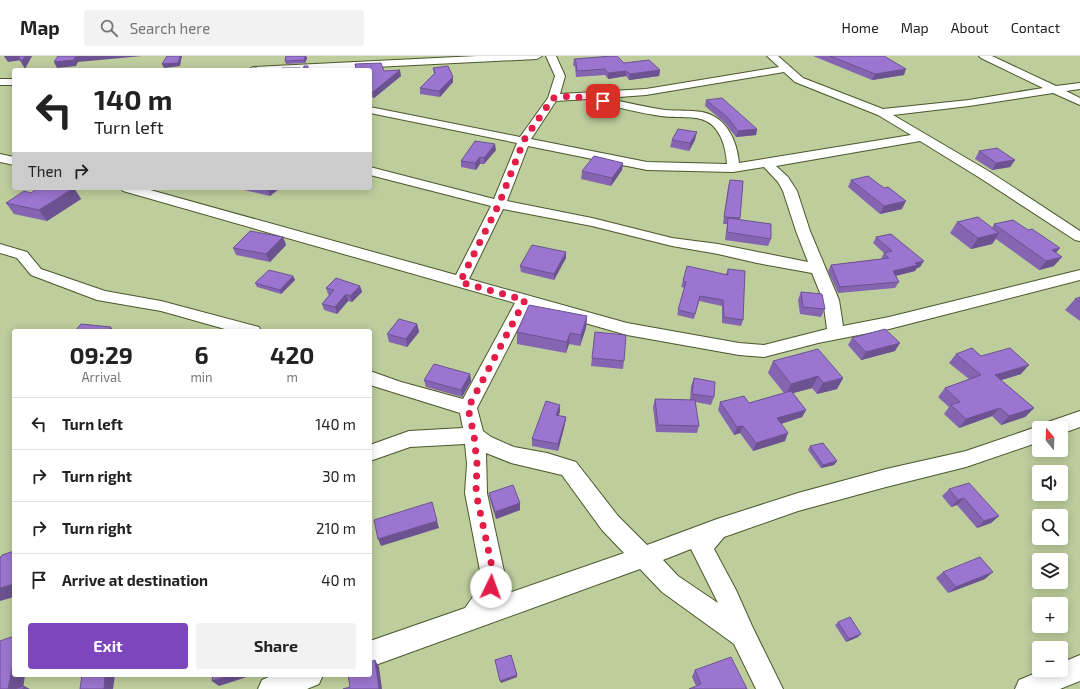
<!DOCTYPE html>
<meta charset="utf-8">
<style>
:root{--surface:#fff;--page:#f2f2f2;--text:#222;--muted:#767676;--line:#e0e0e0;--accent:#7e46bc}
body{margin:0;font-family:"Exo 2",sans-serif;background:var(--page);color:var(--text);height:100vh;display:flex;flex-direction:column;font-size:15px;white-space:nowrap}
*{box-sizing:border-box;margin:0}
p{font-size:13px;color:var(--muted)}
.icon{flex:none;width:22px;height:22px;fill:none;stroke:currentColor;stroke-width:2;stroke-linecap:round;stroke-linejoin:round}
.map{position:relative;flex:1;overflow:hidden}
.sheet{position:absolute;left:12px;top:273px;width:360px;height:348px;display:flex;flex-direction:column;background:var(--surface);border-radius:4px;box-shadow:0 2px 10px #0003}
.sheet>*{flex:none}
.guide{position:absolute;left:12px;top:12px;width:360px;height:122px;border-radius:4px;box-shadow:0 2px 10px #0003;background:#fff;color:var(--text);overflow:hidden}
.needle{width:26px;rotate:341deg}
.controls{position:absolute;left:1032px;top:365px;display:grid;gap:8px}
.controls a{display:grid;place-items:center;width:36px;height:36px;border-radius:4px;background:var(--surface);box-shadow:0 2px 10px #0003;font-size:20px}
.pin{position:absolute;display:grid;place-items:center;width:34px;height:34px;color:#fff;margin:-17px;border-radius:8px;box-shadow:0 2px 6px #0006}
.me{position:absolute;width:44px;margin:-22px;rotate:3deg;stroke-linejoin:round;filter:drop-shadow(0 0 3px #0008)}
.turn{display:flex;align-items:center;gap:14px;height:84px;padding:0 16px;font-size:18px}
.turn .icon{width:52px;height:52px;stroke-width:2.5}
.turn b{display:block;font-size:28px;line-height:34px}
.then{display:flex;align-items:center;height:38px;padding:0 16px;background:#0003;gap:8px;font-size:15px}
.eta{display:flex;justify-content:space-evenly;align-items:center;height:68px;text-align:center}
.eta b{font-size:24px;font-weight:700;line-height:28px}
.primary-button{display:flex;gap:8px;margin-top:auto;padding:8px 16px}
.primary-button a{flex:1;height:46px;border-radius:4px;background:var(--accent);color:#fff;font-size:16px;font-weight:700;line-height:46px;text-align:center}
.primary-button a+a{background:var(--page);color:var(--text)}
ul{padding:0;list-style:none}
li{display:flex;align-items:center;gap:12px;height:52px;padding:0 16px;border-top:1px solid var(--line)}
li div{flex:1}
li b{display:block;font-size:15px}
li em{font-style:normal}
header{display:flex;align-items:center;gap:24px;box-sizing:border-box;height:56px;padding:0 20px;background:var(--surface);border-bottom:1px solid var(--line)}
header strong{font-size:19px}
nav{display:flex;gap:22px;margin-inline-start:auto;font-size:14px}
.search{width:280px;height:36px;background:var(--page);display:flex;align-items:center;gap:10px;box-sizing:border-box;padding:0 14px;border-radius:4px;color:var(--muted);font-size:15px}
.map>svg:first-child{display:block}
</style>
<header>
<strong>Map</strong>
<div class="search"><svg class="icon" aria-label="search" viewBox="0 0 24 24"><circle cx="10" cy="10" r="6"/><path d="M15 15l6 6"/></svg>Search here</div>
<nav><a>Home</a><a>Map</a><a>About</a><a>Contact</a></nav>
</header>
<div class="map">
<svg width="1080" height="633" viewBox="0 0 1080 633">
<rect width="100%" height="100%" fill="#bdcd9c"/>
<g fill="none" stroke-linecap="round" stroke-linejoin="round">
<defs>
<g id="street">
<polygon points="477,0 542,0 537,3 314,14 248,14 253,11"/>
<path d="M546,0H556L565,20L560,38L646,33L779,11L767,0H778L803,22L883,53L969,44L1043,32L981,2L979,0H992L1056,30L1080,27V33L1066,35L1080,42V49L1053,37L969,50L893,59L990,116L1080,175V185L1075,184L980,122L920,85L776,110L788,121L797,135L810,175L839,244L843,270L889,261L1080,214V224L889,273L818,287L764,301L739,299L627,279L529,251L477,352L483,375L491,381L514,391L547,397L576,406L618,460L647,489L717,463L798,437L886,413L966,395L1039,370L1045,372H1039V386L966,411L886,431L798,455L724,481L714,493L736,534L752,570L783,633H756L734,588L662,536L640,513L370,611V585L465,552L477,535L481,520L465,437L467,408L465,388L410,391L370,405V389L409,375L463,372L460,357L370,329V315L401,326L463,343L515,247L123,135L121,132H143L456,219L491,150L370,119V111L494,143L517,87L370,57V51L520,81L548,42L555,20ZM784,16L795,26L878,59L911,79L739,107C737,85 727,61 702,56C690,54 678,55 665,54C645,51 625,46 605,42L646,39ZM603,42L599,45L600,47C620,52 640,57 661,60C674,62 688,60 701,63C720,68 726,91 727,108L647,106L531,83L556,45ZM528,90L647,114L733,116L764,111L778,126L783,135L796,175L808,206L718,188L672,182L592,162L507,145ZM503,153L592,170L672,190L718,198L757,207L812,217L823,244L827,273L764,289L739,287L627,267L469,223ZM486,397L511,407L562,419L602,474L624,497L500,540L505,520L487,437ZM691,493L718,547L678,520L663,504Z"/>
<rect x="0" y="23" width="14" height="6"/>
<polygon points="0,98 14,101 14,109 0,106"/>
<polygon points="0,188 27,196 41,213 105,235 161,245 259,271 261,275 232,275 161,255 97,244 31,219 17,202 0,197"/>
<polygon points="1080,355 1080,371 1061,378 1061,372 1045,372 1048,366"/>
<polygon points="1080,599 1080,625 1060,633 1015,633 1019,624 1043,614 1061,614 1061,607"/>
<polygon points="273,619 323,619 319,628 307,633 258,633 262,624"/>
</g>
</defs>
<use href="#street" stroke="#4b572b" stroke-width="2"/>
<use href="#street" fill="#fff" fill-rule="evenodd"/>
</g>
<g fill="#8565b2">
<polygon points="286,0 306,0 307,2 305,7 286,8 285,5"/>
<polygon points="813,0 884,0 904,19 872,24"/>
<polygon points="574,3 624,7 660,14 659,20 629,24 626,20 608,23 605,19 576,21 575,11 573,9"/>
<polygon points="433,12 453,21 453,26 440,41 420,38 420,32 434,18"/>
<polygon points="370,14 384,15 401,20 374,42 370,41"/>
<polygon points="706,44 757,73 756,79 736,81 725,67 705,50"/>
<polygon points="672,84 695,84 689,95 670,91"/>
<polygon points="496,94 484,108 480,108 476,114 461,111 461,105"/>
<polygon points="979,95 1015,104 1010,111 992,114 975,103"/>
<polygon points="623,107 622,114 611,130 581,123 582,115"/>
<polygon points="730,124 743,125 740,163 771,183 768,190 725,184 727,168 723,168 728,131"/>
<polygon points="851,124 884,132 902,153 880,158 848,131"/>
<polygon points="74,132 81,143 47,165 14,158 6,147 47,133"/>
<polygon points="235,132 280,132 270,140"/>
<polygon points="957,166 992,172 994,168 1056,197 1054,210 1039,214 996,183 992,188 971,193 950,177"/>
<polygon points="283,181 286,189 270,206 236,199 233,192"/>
<polygon points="876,181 920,211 917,212 915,215 896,220 899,226 895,232 838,237 828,215 831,209 881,203 884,197 873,187"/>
<polygon points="566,202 554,224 521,216 520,210"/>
<polygon points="728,213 743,264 741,270 722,267 722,250 699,245 694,263 677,259 685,232 681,231 683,225 726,218"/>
<polygon points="293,220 295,224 281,238 257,231 255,227"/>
<polygon points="360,230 362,236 352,246 348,245 337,258 324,254 322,248 329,239 328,238 326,232"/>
<polygon points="801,236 825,253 821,261 800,258 798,244"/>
<polygon points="1080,241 1080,265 1065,254 1075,243"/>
<polygon points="587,260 586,272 580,290 569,288 566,297 517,288 517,276"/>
<polygon points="417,268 419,276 407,291 389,286 387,278"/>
<polygon points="852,282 895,295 861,304 848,289"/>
<polygon points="956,298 981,300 1021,318 1001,324 1034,352 1025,361 1001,369 992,360 959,372 944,358 949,351 938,341 945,332 969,323 949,307"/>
<polygon points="592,302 624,305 623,313 591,310"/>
<polygon points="773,305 843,322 837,333 817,338 812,332 793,337 806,354 802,361 781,368 785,385 753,395 740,377 734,379 718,354 720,346 749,347 784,337 768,317"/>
<polygon points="470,318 471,325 462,341 426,331 424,324"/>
<polygon points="694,322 714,341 711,349 695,346 699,370 697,377 656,376 653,351 655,343 690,344 691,330"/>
<polygon points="560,349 560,356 558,360 566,361 565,368 558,395 532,390 532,383"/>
<polygon points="810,390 837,405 834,409 821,412 808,394"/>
<polygon points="949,433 999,460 991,467 977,472 957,449 951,451 942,440"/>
<polygon points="489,437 520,454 496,463 490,444"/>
<polygon points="943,516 985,523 948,537 936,522"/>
<polygon points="838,566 858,581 846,586 835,569"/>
<polygon points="695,614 747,633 696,630 692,621"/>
</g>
<g fill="#6c5291">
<polygon points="4,0 20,0 22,4 8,6"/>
<polygon points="25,0 32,0 25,13 21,6"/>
<polygon points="83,0 142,0 78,6 76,10 57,12 54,6 75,1"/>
<polygon points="180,0 182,0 180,10 164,12 162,8"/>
<polygon points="305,0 306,0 307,2 305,7 304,4"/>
<polygon points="906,13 904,19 872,24 875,18"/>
<polygon points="400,14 401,20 374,42 373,36"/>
<polygon points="660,14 659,20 629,24 630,18"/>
<polygon points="626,15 626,20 608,23 608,17"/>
<polygon points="453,21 453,26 440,41 439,35"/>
<polygon points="757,73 756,79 736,81 738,75"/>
<polygon points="697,76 695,84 689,95 690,87"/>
<polygon points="495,88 496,94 484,108 484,102"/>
<polygon points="480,101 480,108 476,114 475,107"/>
<polygon points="1015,104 1010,111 992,114 996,107"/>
<polygon points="623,107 622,114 611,130 612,122"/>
<polygon points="74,132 81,143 47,165 39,154"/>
<polygon points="271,132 280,132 270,140 268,134"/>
<polygon points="906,145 902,153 880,158 884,150"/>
<polygon points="999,177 992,188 971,193 978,182"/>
<polygon points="283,181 286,189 270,206 266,198"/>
<polygon points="1060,192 1052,202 1052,194"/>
<polygon points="566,196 566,202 554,224 554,218"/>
<polygon points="1062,201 1054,210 1039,214 1046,205"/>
<polygon points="924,205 920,211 917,212 915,215 890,221 893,215 915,207"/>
<polygon points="293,220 295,224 281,238 280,234"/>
<polygon points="360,230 362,236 352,246 350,240"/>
<polygon points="346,238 348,245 337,258 335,251"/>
<polygon points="587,260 586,272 580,290 581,279"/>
<polygon points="417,268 419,276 407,291 406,283"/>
<polygon points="111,271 114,275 107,275"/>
<polygon points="570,277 569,288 566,297 567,286"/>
<polygon points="900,287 895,295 861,304 866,296"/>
<polygon points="1029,309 1021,318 988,328 995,319"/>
<polygon points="470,318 471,325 462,341 461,334"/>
<polygon points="818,320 812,332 786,339 791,328"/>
<polygon points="843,322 837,333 817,338 823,327"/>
<polygon points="560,349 560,356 556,366 556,359"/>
<polygon points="1000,352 992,360 959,372 966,363"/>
<polygon points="1034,352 1025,361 1001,369 1009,360"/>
<polygon points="806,354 802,361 774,370 777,362"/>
<polygon points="566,361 565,368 558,395 558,388"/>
<polygon points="743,370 740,377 734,379 737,371"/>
<polygon points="788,377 785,385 753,395 756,387"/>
<polygon points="837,405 834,409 821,412 823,409"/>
<polygon points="964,442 957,449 951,451 958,444"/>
<polygon points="520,447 520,454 496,463 495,456"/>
<polygon points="999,460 991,467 977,472 984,465"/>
<polygon points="437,465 439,472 381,490 378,483"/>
<polygon points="993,516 985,523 948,537 956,531"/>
<polygon points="14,528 14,541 0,545 0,532"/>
<polygon points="861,578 858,581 846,586 849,583"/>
<polygon points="14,602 14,619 25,619 23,633 8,633"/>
<polygon points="375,604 379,611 382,633 379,633"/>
<polygon points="105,619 115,619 113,633 104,633"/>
<polygon points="231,619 253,619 219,630 212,625"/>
<polygon points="517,619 517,621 501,627 500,625"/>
<polygon points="24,630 30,633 23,633"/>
</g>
<g fill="#9b75cf" stroke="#6c5291">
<polygon points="19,0 25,0 21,6"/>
<polygon points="58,0 83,0 75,1 74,4 54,6"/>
<polygon points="167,0 180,0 178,7 162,8"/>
<polygon points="286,0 305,0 304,4 285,5"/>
<polygon points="612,0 617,0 624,7 649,4 660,14 630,18 626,15 608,17 605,13 577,15 576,6 574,3"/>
<polygon points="830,0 884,0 906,13 875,18"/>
<polygon points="381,7 384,15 400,14 373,36 370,36 370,14 344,14 356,13 355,8"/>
<polygon points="304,10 308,10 308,14 303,14"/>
<polygon points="448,10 453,21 439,35 420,32 435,17 433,12"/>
<polygon points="253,12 257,12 258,14 251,14"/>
<polygon points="282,12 300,12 299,14 282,14"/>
<polygon points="722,42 757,73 738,75 727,61 706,44"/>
<polygon points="678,73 697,76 690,87 672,84"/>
<polygon points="475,85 495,88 484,102 480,101 475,107 461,105"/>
<polygon points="997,92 1015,104 996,107 979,95"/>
<polygon points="594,100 623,107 612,122 582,115"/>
<polygon points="868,120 884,132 888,131 906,145 884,150 851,124"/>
<polygon points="730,124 743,125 740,162 724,161"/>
<polygon points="38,132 47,133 48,132 74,132 39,154 6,147 24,135 31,137"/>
<polygon points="258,132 271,132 268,134"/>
<polygon points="978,161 999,177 978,182 957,166"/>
<polygon points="728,162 771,168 771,183 727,176"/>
<polygon points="1013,164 1028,174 1032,173 1060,192 1052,194 1062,201 1046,205 994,168"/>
<polygon points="250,175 283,181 266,198 233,192"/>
<polygon points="891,178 924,205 915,207 918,209 893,215 899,226 840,231 831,209 889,202 884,197 892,195 876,181"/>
<polygon points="532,189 566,196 554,218 520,210"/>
<polygon points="687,210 728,219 728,213 745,215 743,264 724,261 723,244 700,240 695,258 678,254 686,226 683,225"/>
<polygon points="269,214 293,220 280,234 255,227"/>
<polygon points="336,222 360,230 350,240 346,238 335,251 322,248 334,234 326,232"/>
<polygon points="801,236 822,238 825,253 803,251"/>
<polygon points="1080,241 1080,246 1075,243"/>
<polygon points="529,249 587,260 581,279 570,277 567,286 517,276"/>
<polygon points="399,263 417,268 406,283 387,278"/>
<polygon points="81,268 111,271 107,275 75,275"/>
<polygon points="885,273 900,287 866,296 852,282"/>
<polygon points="595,276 626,279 624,305 592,302"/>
<polygon points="972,292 981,300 1010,292 1029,309 995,319 1034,352 1009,360 1000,352 966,363 951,349 960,346 945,332 981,319 956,298"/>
<polygon points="818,293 843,322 823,327 818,320 791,328 773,305"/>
<polygon points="434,308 470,318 461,334 424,324"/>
<polygon points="694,322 715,326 714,341 692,338"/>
<polygon points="791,335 806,354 777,362 788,377 756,387 743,370 737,371 720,346 744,340 749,347"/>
<polygon points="655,343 695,344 699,370 658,369"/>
<polygon points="546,345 560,349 556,359 566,361 558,388 532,383"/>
<polygon points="823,387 837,405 823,409 810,390"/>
<polygon points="969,427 999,460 984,465 964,442 958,444 949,433"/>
<polygon points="513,429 520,447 495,456 489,437"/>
<polygon points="432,446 437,465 378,483 374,464"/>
<polygon points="14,495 14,528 0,532 0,502 2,499"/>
<polygon points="980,501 993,516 956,531 943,516"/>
<polygon points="850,561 861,578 849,583 838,566"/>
<polygon points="14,580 14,602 8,633 0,633 0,585"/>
<polygon points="511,599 517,619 500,625 495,604"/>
<polygon points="731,601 747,633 689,633 701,628 695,614"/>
<polygon points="375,604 379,633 343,633 350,631 348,619 370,619 370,606"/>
<polygon points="82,619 105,619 104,633 80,633"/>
<polygon points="213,619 231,619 212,625"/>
<polygon points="24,630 23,633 14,633"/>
</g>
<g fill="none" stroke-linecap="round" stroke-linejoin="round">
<polyline stroke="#e11d48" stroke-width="7" stroke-dasharray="0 12.6" points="491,531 494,520 476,437 477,408 474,379 468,352 525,244 460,226 499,148 524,84 553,42 571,40 603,45"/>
</g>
</svg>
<div class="controls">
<a><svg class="needle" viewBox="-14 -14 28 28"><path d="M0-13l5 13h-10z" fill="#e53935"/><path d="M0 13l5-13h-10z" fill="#767676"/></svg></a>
<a><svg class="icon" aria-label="sound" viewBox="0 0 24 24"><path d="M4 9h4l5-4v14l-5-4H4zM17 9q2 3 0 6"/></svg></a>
<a><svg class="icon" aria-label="search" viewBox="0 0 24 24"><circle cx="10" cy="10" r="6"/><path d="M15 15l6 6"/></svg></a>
<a><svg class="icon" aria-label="layers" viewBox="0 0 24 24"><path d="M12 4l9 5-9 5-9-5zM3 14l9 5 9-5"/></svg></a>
<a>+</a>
<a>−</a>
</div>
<div class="pin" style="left:603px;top:45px;background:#d93025"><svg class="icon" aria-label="arrive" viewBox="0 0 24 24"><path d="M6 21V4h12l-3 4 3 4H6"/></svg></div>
<svg class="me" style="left:491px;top:531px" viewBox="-20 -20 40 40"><circle r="19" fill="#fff"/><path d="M0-13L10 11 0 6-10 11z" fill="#e11d48"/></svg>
<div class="guide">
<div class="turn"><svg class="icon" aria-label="left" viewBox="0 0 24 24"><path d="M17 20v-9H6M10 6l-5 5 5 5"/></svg><div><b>140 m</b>Turn left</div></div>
<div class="then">Then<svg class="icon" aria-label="right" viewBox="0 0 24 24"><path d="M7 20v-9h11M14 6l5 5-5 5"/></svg></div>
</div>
<section class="sheet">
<div class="eta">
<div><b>09:29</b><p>Arrival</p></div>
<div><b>6</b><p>min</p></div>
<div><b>420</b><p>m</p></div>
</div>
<ul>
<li><svg class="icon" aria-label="left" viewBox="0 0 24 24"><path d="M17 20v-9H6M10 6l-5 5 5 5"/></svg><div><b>Turn left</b></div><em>140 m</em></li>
<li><svg class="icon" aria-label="right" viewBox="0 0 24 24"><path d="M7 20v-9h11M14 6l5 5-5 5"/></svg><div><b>Turn right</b></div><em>30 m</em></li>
<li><svg class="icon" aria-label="right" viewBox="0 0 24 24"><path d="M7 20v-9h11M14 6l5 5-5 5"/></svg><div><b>Turn right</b></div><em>210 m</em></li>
<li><svg class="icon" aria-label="arrive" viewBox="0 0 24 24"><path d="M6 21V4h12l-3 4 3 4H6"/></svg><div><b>Arrive at destination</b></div><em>40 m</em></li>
</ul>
<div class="primary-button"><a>Exit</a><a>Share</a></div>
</section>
</div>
